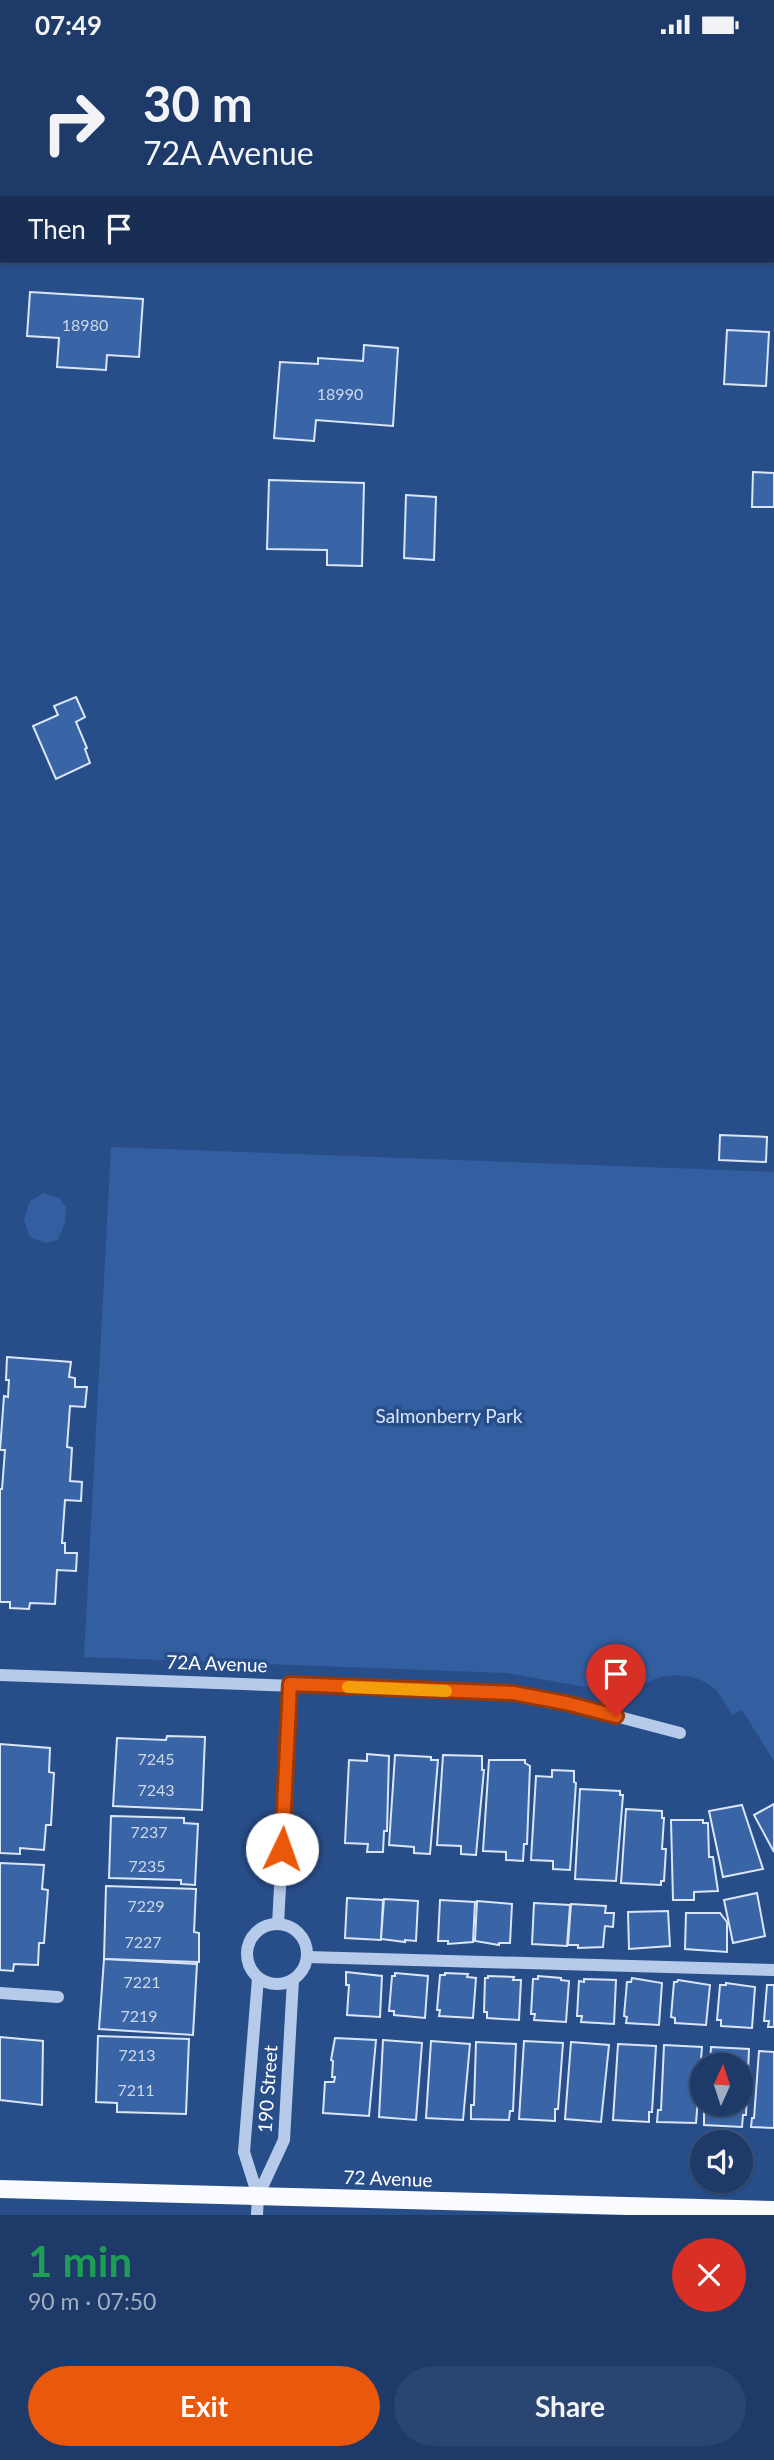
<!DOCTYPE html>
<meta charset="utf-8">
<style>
:root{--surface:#1e3a68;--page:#2b4571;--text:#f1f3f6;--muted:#a1adc0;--line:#3c547c;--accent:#ea580c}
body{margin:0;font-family:Lato,sans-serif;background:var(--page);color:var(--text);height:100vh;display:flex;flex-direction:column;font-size:26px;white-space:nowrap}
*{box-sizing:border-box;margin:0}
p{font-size:23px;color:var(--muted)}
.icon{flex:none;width:38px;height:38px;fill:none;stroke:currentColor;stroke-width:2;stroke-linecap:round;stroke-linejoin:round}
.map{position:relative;height:2166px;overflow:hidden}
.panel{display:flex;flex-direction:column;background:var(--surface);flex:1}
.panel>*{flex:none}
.guide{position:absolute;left:0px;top:0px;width:775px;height:214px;box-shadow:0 2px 5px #0004,0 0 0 2px var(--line);background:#1e3a68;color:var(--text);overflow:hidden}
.needle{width:46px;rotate:3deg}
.controls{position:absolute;left:690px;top:2004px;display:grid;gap:14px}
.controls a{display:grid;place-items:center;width:63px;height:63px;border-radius:50%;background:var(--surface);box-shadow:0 2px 5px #0004,0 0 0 2px var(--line);font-size:35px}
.pin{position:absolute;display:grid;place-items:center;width:60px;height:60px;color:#fff;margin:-72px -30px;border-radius:50% 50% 50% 0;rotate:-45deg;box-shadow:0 0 7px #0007}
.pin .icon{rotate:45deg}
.me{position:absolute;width:77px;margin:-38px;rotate:3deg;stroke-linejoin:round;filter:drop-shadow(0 0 5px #0008)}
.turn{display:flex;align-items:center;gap:24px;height:147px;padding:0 28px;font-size:32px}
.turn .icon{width:91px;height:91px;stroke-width:2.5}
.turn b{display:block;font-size:49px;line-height:60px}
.then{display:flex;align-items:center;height:66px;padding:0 28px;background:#0003;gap:14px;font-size:26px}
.round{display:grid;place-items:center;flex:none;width:74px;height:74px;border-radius:37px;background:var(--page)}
.headline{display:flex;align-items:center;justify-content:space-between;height:119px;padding:0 28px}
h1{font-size:42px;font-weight:700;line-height:52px;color:#1e9e55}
.primary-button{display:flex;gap:14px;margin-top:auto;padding:14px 28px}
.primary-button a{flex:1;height:80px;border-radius:42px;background:var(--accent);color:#fff;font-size:28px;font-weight:700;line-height:80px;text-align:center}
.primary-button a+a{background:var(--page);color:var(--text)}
.status{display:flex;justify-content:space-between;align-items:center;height:49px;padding:0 35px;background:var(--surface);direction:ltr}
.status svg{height:19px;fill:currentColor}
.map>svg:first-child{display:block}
</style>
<div class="status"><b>07:49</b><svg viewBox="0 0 49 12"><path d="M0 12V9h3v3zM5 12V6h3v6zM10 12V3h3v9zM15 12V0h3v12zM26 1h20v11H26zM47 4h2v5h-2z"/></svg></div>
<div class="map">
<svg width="774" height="2166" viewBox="0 0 774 2166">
<rect width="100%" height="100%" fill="#284e8a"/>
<g fill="#335fa1">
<path d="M111,1098L774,1123V1712L742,1661L732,1666C727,1658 723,1649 717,1642C703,1627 675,1622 655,1630C639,1636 633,1642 614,1643L507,1624L84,1608Z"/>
<polygon points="44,1144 59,1149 66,1158 65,1173 58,1191 45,1194 30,1188 24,1170 30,1152"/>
</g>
<g fill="#3964a6" stroke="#dae6f7" stroke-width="2">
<polygon points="30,243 143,250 139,308 107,306 106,321 57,318 59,289 27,287"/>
<polygon points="727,281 769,283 766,337 724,335"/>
<polygon points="364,296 398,299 393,377 316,371 314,392 274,389 280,313 318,315 318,309 363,312"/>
<polygon points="753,423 774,424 774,458 752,458"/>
<polygon points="269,431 364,434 362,517 327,516 327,501 267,500"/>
<polygon points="406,446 436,448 434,511 404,509"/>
<polygon points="76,648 85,668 76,673 87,699 85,700 90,714 56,730 33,677 58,666 54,657"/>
<polygon points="720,1086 767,1088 766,1113 719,1111"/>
<polygon points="7,1308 71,1313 69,1328 75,1329 75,1338 87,1338 85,1358 70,1357 67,1398 72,1399 70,1432 82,1433 81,1452 65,1451 62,1494 65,1494 65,1504 77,1504 76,1522 57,1521 55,1555 30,1554 29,1560 10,1559 10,1553 0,1553 0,1440 2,1440 5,1401 0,1401 4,1347 8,1348 9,1331 6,1331"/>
<polygon points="167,1687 205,1688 202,1761 113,1757 117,1689 166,1691"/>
<polygon points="0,1695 50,1699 49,1723 54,1724 51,1776 46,1776 44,1801 20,1799 20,1805 0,1804"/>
<polygon points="367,1705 389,1707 387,1782 384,1782 383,1803 367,1803 368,1795 345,1794 349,1711 367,1712"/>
<polygon points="395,1706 431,1708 431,1711 438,1711 430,1805 414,1804 414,1798 389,1796"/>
<polygon points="443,1706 482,1707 482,1721 484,1721 476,1806 461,1805 461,1797 437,1796"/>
<polygon points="489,1711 525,1711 525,1714 530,1717 527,1795 524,1795 523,1812 506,1811 506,1803 483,1802"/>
<polygon points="552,1721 574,1722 574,1733 576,1734 570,1821 553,1820 553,1812 531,1811 536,1727 552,1728"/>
<polygon points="580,1740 620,1742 620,1746 623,1746 616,1832 575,1830"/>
<polygon points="774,1755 774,1803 754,1766"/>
<polygon points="742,1756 763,1820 723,1828 709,1762"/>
<polygon points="626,1760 662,1762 662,1769 664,1769 662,1800 666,1800 664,1832 661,1832 661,1836 621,1834"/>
<polygon points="111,1767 184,1769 184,1774 198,1775 195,1836 181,1835 181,1831 109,1829"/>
<polygon points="671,1771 703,1771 703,1774 708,1774 709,1808 713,1808 718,1842 694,1843 694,1851 673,1851"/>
<polygon points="0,1814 44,1816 42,1840 48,1841 44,1894 39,1894 38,1916 14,1915 13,1922 0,1921"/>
<polygon points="106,1837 196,1840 194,1883 199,1884 199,1913 104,1910"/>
<polygon points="757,1844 765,1887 733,1894 724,1851"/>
<polygon points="347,1849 383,1851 381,1891 345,1889"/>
<polygon points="384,1850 418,1852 416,1892 405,1891 405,1893 381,1890"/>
<polygon points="440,1851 475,1853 473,1893 448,1895 448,1892 438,1892"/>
<polygon points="477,1852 512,1855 510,1894 499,1894 499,1896 475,1892"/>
<polygon points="534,1854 570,1856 567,1897 532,1895"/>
<polygon points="571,1855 606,1857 605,1864 614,1864 613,1878 605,1877 603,1898 578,1899 578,1896 568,1896"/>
<polygon points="668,1862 670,1897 629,1900 628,1863"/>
<polygon points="686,1864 720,1864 727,1873 727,1903 685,1900"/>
<polygon points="104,1910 197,1915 193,1986 99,1980"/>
<polygon points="346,1923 382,1927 380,1968 347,1966 349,1936 346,1936"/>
<polygon points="395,1924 428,1927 425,1969 394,1966 394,1962 389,1962 392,1927 395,1927"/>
<polygon points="445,1924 468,1925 467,1928 476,1929 473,1969 439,1967 440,1961 437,1961 440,1926 445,1926"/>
<polygon points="488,1927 514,1928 513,1931 521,1931 519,1971 487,1969 487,1963 484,1963 485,1929 488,1929"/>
<polygon points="538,1927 561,1929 561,1931 569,1932 566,1973 534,1971 535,1965 531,1965 533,1930 538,1930"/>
<polygon points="632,1929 662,1934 659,1976 626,1974 627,1968 624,1967 627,1933 631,1933"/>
<polygon points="584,1930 616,1931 614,1975 581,1973 582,1967 577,1967 579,1932 584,1933"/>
<polygon points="678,1931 710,1936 706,1976 675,1974 675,1969 671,1968 674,1933 677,1933"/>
<polygon points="726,1934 755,1938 752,1979 721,1977 721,1971 717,1971 720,1936 726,1936"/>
<polygon points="767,1936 774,1936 774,1978 768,1978 769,1972 764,1972"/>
<polygon points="98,1987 189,1990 186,2065 117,2063 117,2054 96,2053"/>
<polygon points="0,1988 43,1992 42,2056 0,2051"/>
<polygon points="335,1989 376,1991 369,2067 323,2064 325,2033 334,2033 335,2028 332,2028 333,2012 331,2011"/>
<polygon points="383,1991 422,1994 416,2071 379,2068"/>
<polygon points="431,1992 470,1995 463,2071 426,2069"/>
<polygon points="524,1992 563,1994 558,2060 555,2060 555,2072 519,2070"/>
<polygon points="476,1993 516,1995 513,2062 510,2062 509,2071 471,2070 471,2056 474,2056"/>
<polygon points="571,1993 609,1996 601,2073 565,2070"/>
<polygon points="618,1995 656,1997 652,2063 649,2063 649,2073 613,2071"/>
<polygon points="664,1996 702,1998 696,2074 657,2073 658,2061 661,2061"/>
<polygon points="711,1998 749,2000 746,2066 743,2066 742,2078 704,2076 704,2063 707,2063 708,2054 740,2054 740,2016 710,2016"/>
<polygon points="759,2002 774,2003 774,2079 751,2078 752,2069 754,2069"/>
</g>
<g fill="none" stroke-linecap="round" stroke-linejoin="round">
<g stroke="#b6cae9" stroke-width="12">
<polyline points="0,65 2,65"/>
<polyline points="0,1626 513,1645 566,1654 680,1684"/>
<polyline points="278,1875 291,1635"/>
<circle cx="277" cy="1905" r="30"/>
<polyline points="307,1908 774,1921"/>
<polyline points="258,1929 244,2103 258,2147"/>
<polyline points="0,1944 58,1948"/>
<polyline points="257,2166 258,2147 284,2091 293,1931"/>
</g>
<polyline stroke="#f9fbfe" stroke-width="18" points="0,2140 774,2161"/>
</g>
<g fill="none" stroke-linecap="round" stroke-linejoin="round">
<defs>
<polyline id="route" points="282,1800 290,1635 513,1644 566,1654 616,1667"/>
</defs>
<use href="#route" stroke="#983908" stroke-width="18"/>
<use href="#route" stroke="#ea580c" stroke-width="12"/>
<polyline stroke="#f59e0b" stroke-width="12" points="348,1638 446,1642"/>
</g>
<g text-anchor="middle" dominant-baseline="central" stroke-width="7" stroke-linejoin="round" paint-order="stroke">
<g font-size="16" fill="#ced8e9">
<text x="85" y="275">18980</text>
<text x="340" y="344">18990</text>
<text x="156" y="1709">7245</text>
<text x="156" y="1740">7243</text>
<text x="149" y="1782">7237</text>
<text x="147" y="1816">7235</text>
<text x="146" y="1856">7229</text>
<text x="143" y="1892">7227</text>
<text x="142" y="1932">7221</text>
<text x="139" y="1966">7219</text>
<text x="137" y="2005">7213</text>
<text x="136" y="2040">7211</text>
</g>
<g font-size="19" fill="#dae6f7" stroke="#284e8a">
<text x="449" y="1366">Salmonberry Park</text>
</g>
<g font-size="19" fill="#fff" stroke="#284e8a">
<text transform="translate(217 1614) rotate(2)">72A Avenue</text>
<text transform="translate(267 2040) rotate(-86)">190 Street</text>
<text transform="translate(388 2129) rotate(2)">72 Avenue</text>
</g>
</g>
</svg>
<div class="controls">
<a><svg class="needle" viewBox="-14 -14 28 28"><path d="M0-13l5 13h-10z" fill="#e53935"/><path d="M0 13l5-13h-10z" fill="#a1adc0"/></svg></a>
<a><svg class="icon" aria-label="sound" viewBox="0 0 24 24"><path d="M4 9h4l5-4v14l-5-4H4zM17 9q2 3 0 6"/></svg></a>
</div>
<div class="pin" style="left:616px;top:1667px;background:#d93025"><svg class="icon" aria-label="arrive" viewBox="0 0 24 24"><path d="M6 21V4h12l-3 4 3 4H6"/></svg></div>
<svg class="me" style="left:282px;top:1800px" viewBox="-20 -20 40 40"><circle r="19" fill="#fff"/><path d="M0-13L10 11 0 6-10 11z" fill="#ea580c"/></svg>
<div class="guide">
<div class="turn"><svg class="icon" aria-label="right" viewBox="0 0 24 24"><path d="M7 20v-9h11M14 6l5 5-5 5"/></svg><div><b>30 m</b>72A Avenue</div></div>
<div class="then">Then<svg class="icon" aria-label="arrive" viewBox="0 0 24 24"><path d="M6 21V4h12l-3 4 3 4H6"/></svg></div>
</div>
</div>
<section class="panel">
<div class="headline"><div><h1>1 min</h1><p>90 m · 07:50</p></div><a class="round" style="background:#d93025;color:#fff"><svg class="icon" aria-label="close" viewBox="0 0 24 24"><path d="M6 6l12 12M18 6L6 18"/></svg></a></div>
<div class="primary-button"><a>Exit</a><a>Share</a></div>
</section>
